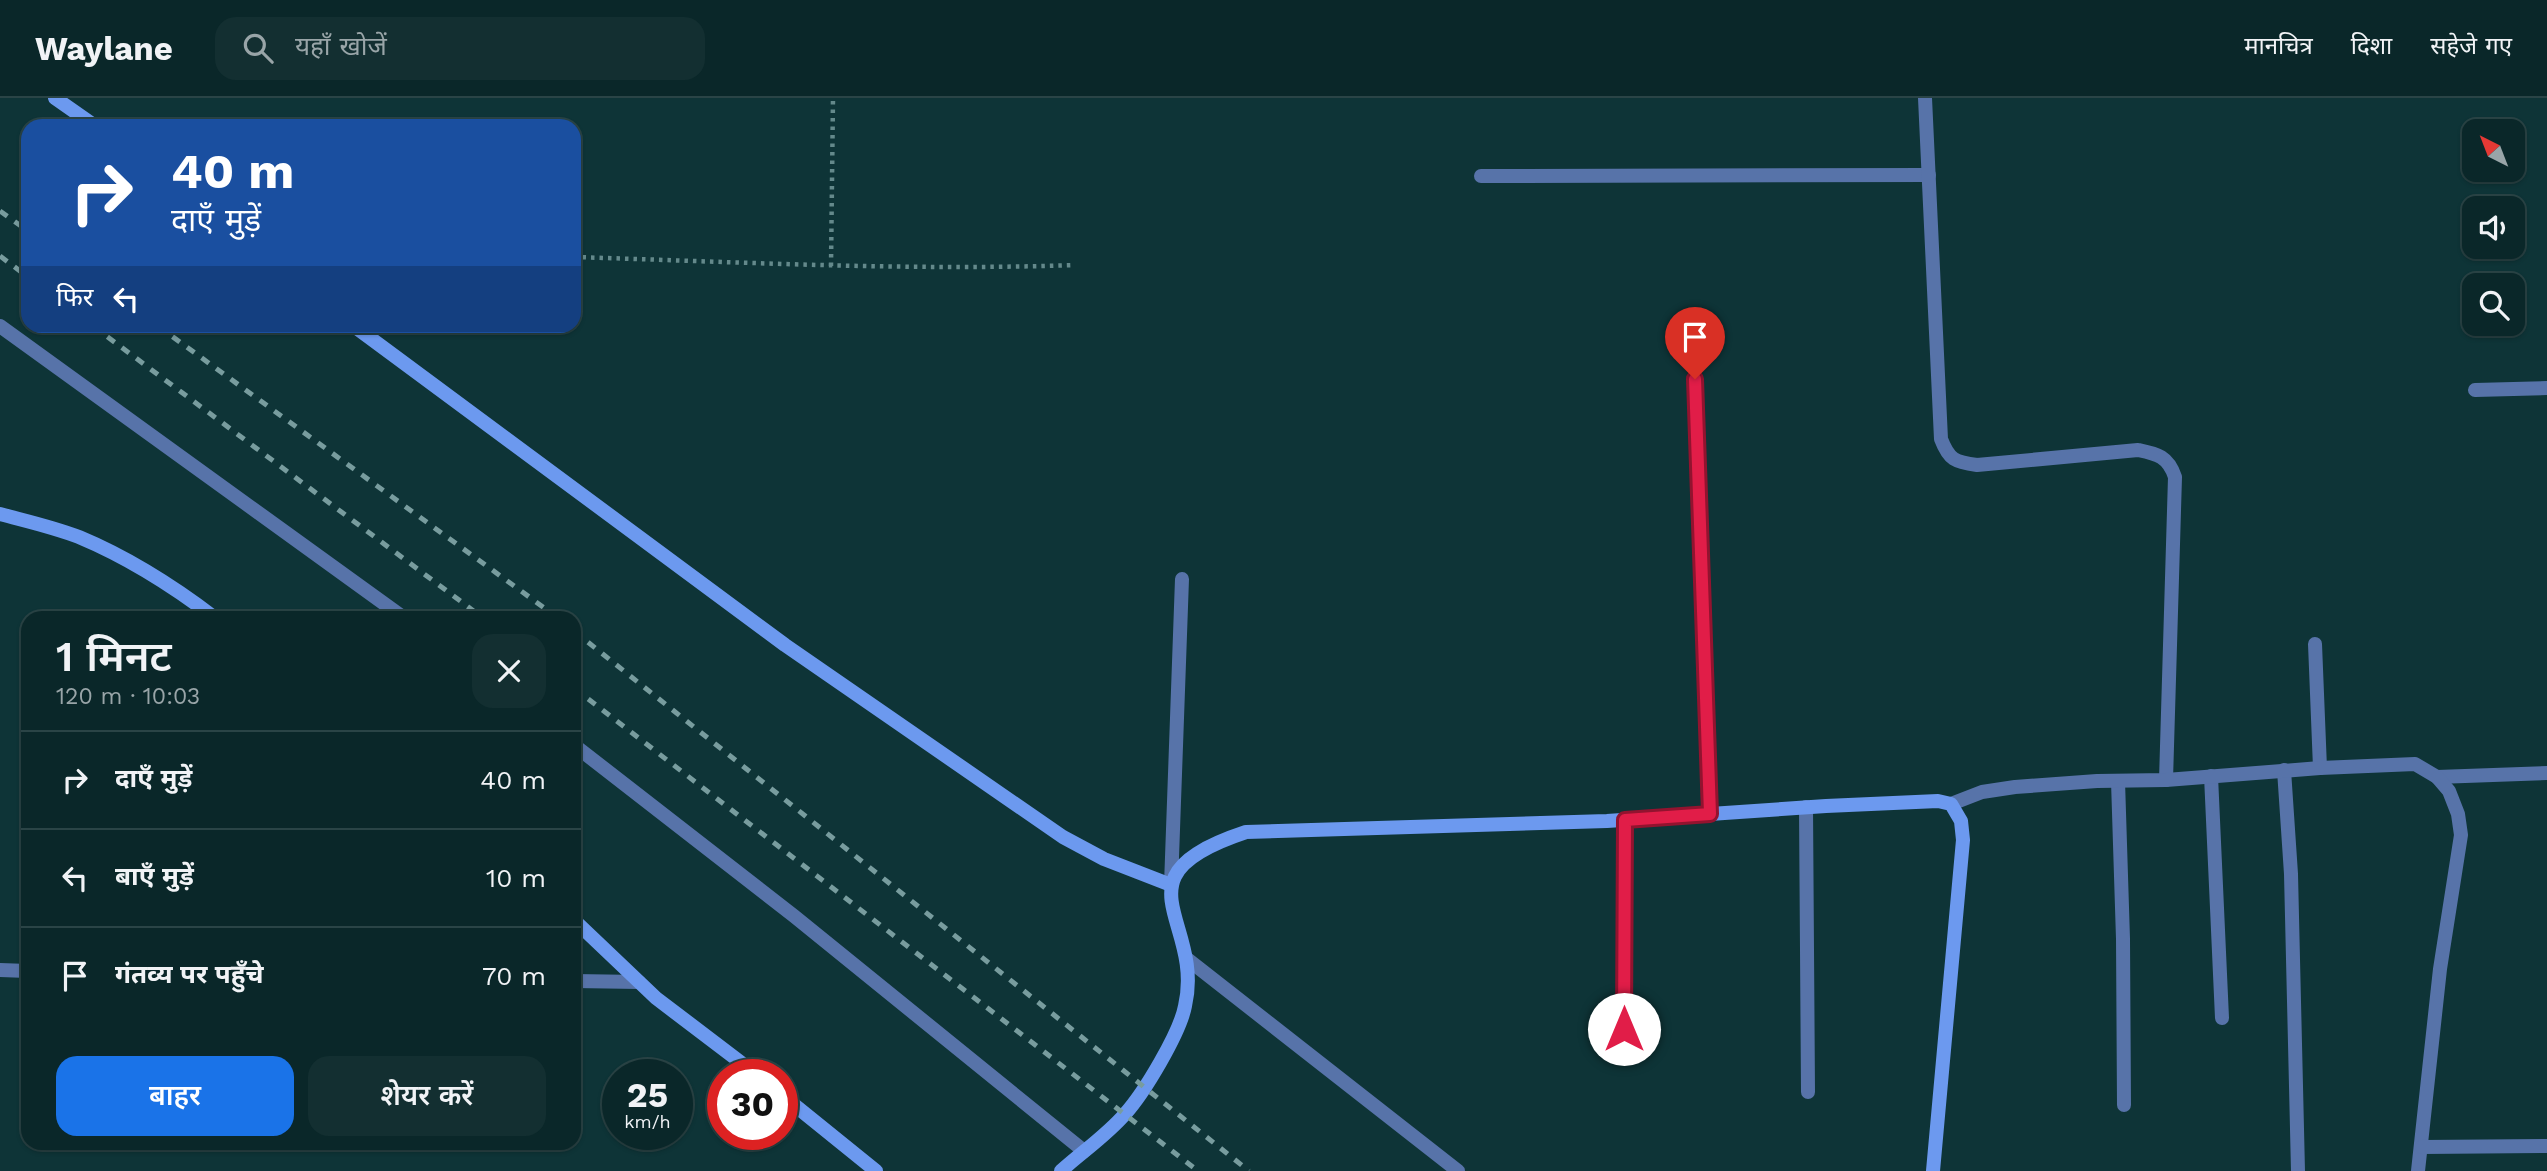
<!DOCTYPE html>
<html lang="hi">
<meta charset="utf-8">
<style>
:root{--surface:#0a2729;--page:#132f31;--text:#f1f3f6;--muted:#99a5a8;--line:#2a4446;--accent:#1a73e8}
body{margin:0;font-family:"Work Sans","Noto Sans Devanagari",sans-serif;background:var(--page);color:var(--text);height:100vh;display:flex;flex-direction:column;font-size:26px;white-space:nowrap}
*{box-sizing:border-box;margin:0}
p{font-size:23px;color:var(--muted)}
.icon{flex:none;width:38px;height:38px;fill:none;stroke:currentColor;stroke-width:2;stroke-linecap:round;stroke-linejoin:round}
.map{position:relative;flex:1;overflow:hidden}
.panel{position:absolute;left:21px;top:513px;width:560px;height:539px;display:flex;flex-direction:column;background:var(--surface);border-radius:21px;box-shadow:0 2px 5px #0004,0 0 0 2px var(--line)}
.panel>*{flex:none}
.hud{position:absolute;left:21px;top:21px;width:560px;height:214px;border-radius:21px;box-shadow:0 2px 5px #0004,0 0 0 2px var(--line);background:#1a4fa0;color:#fff;overflow:hidden}
.needle{width:46px;rotate:318deg}
.fabs{position:absolute;left:2462px;top:21px;display:grid;gap:14px}
.fabs a{display:grid;place-items:center;width:63px;height:63px;border-radius:14px;background:var(--surface);box-shadow:0 2px 5px #0004,0 0 0 2px var(--line);font-size:35px}
.speed{position:absolute;left:602px;top:961px;display:flex;gap:14px;font-size:35px;font-weight:700;text-align:center}
.speed>*{display:grid;place-content:center;width:91px;height:91px;border-radius:50%;background:var(--surface);box-shadow:0 2px 5px #0004,0 0 0 2px var(--line);line-height:1}
.speed small{font-size:18px;font-weight:400}
.speed .limit{border:10px solid #d22;background:#fff;color:#111}
.pin{position:absolute;display:grid;place-items:center;width:60px;height:60px;color:#fff;margin:-72px -30px;border-radius:50% 50% 50% 0;rotate:-45deg;box-shadow:0 0 7px #0007}
.pin .icon{rotate:45deg}
.me{position:absolute;width:77px;margin:-38px;rotate:0deg;stroke-linejoin:round;filter:drop-shadow(0 0 5px #0008)}
.turn{display:flex;align-items:center;gap:24px;height:147px;padding:0 35px;font-size:32px}
.turn .icon{width:91px;height:91px;stroke-width:2.5}
.turn b{display:block;font-size:49px;line-height:60px}
.then{display:flex;align-items:center;height:66px;padding:0 35px;background:#0003;gap:14px;font-size:26px}
.round{display:grid;place-items:center;flex:none;width:74px;height:74px;border-radius:21px;background:var(--page)}
.overview{display:flex;align-items:center;justify-content:space-between;height:119px;padding:0 35px}
h1{font-size:42px;font-weight:600;line-height:52px}
.cta{display:flex;gap:14px;margin-top:auto;padding:14px 35px}
.cta a{flex:1;height:80px;border-radius:21px;background:var(--accent);color:#fff;font-size:28px;font-weight:600;line-height:80px;text-align:center}
.cta a+a{background:var(--page);color:var(--text)}
ul{padding:0;list-style:none}
li{display:flex;align-items:center;gap:21px;height:98px;padding:0 35px;border-top:2px solid var(--line)}
li div{flex:1}
li b{display:block;font-size:26px}
li em{font-style:normal}
header{display:flex;align-items:center;gap:42px;box-sizing:border-box;height:98px;padding:0 35px;background:var(--surface);border-bottom:2px solid var(--line)}
header strong{font-size:33px}
nav{display:flex;gap:38px;margin-inline-start:auto;font-size:24px}
.search{width:490px;height:63px;background:var(--page);display:flex;align-items:center;gap:18px;box-sizing:border-box;padding:0 24px;border-radius:21px;color:var(--muted);font-size:26px}
.map>svg:first-child{display:block}
</style>
<header>
<strong>Waylane</strong>
<div class="search"><svg class="icon" aria-label="search" viewBox="0 0 24 24"><circle cx="10" cy="10" r="6"/><path d="M15 15l6 6"/></svg>यहाँ खोजें</div>
<nav><a>मानचित्र</a><a>दिशा</a><a>सहेजे गए</a></nav>
</header>
<div class="map">
<svg width="2547" height="1073" viewBox="0 0 2547 1073">
<rect width="100%" height="100%" fill="#0e3437"/>
<g fill="none" stroke-linecap="round" stroke-linejoin="round">
<g stroke="#64898b" stroke-width="4.5" stroke-dasharray="3.5 5" stroke-linecap="butt">
<path d="M574,159C741,164 908,173 1075,167"/>
<polyline points="831,168 833,0"/>
</g>
<g stroke="#5773a9" stroke-width="14">
<polyline points="1481,78 1929,77"/>
<polyline points="1695,281 1710,716"/>
</g>
<g stroke="#5773a9" stroke-width="14">
<path d="M1925,0L1941,341C1949,362 1955,364 1977,367L2138,352C2157,356 2168,358 2175,379L2166,682"/>
<polyline points="0,228 404,520"/>
<polyline points="2475,292 2547,290"/>
<polyline points="2315,546 2320,670"/>
<polyline points="574,647 794,818 1084,1053"/>
<polyline points="2284,672 2291,776 2298,1073"/>
<polyline points="2211,678 2222,920"/>
<polyline points="2437,679 2547,675"/>
<polyline points="2118,683 2123,841 2124,1007"/>
<polyline points="1951,706 1982,694 2015,689 2097,683 2166,682 2320,670 2415,666 2437,679 2449,693 2458,716 2461,737 2440,871 2418,1073"/>
<polyline points="1806,709 1808,994"/>
<polyline points="1171,787 1182,481"/>
<polyline points="1186,860 1458,1073"/>
<polyline points="0,872 28,873"/>
<polyline points="574,883 639,884"/>
<polyline points="1624,931 1625,722"/>
<polyline points="2422,1049 2547,1048"/>
</g>
<g stroke="#6c99ef" stroke-width="14">
<polyline points="55,0 95,28"/>
<polyline points="354,228 785,547 1063,739 1104,761 1171,787"/>
<path d="M0,416C26,423 53,429 79,439C127,459 173,488 215,520"/>
<polyline points="574,822 656,900 756,976"/>
<polyline points="782,997 876,1073"/>
<path d="M1061,1073C1082,1054 1107,1037 1125,1016C1144,995 1180,935 1185,908C1205,822 1110,779 1246,734L1607,723L1826,708L1938,703L1951,706L1961,723L1963,742L1933,1073"/>
</g>
<g stroke="#789c9e" stroke-width="5" stroke-dasharray="9 9" stroke-linecap="butt">
<polyline points="0,113 28,133"/>
<polyline points="0,158 28,179"/>
<polyline points="93,228 483,520"/>
<polyline points="158,228 558,520"/>
<polyline points="574,533 1249,1073"/>
<polyline points="574,590 1198,1073"/>
</g>
</g>
<g fill="none" stroke-linecap="round" stroke-linejoin="round">
<defs>
<polyline id="route" points="1624,931 1625,722 1710,716 1695,281"/>
</defs>
<use href="#route" stroke="#92132f" stroke-width="18"/>
<use href="#route" stroke="#e11d48" stroke-width="12"/>
</g>
</svg>
<div class="fabs">
<a><svg class="needle" viewBox="-14 -14 28 28"><path d="M0-13l5 13h-10z" fill="#e53935"/><path d="M0 13l5-13h-10z" fill="#99a5a8"/></svg></a>
<a><svg class="icon" aria-label="sound" viewBox="0 0 24 24"><path d="M4 9h4l5-4v14l-5-4H4zM17 9q2 3 0 6"/></svg></a>
<a><svg class="icon" aria-label="search" viewBox="0 0 24 24"><circle cx="10" cy="10" r="6"/><path d="M15 15l6 6"/></svg></a>
</div>
<div class="speed"><div>25<small>km/h</small></div><div class="limit">30</div></div>
<div class="pin" style="left:1695px;top:281px;background:#d93025"><svg class="icon" aria-label="arrive" viewBox="0 0 24 24"><path d="M6 21V4h12l-3 4 3 4H6"/></svg></div>
<svg class="me" style="left:1624px;top:931px" viewBox="-20 -20 40 40"><circle r="19" fill="#fff"/><path d="M0-13L10 11 0 6-10 11z" fill="#e11d48"/></svg>
<div class="hud">
<div class="turn"><svg class="icon" aria-label="right" viewBox="0 0 24 24"><path d="M7 20v-9h11M14 6l5 5-5 5"/></svg><div><b>40 m</b>दाएँ मुड़ें</div></div>
<div class="then">फिर<svg class="icon" aria-label="left" viewBox="0 0 24 24"><path d="M17 20v-9H6M10 6l-5 5 5 5"/></svg></div>
</div>
<section class="panel">
<div class="overview"><div><h1>1 मिनट</h1><p>120 m · 10:03</p></div><a class="round"><svg class="icon" aria-label="close" viewBox="0 0 24 24"><path d="M6 6l12 12M18 6L6 18"/></svg></a></div>
<ul>
<li><svg class="icon" aria-label="right" viewBox="0 0 24 24"><path d="M7 20v-9h11M14 6l5 5-5 5"/></svg><div><b>दाएँ मुड़ें</b></div><em>40 m</em></li>
<li><svg class="icon" aria-label="left" viewBox="0 0 24 24"><path d="M17 20v-9H6M10 6l-5 5 5 5"/></svg><div><b>बाएँ मुड़ें</b></div><em>10 m</em></li>
<li><svg class="icon" aria-label="arrive" viewBox="0 0 24 24"><path d="M6 21V4h12l-3 4 3 4H6"/></svg><div><b>गंतव्य पर पहुँचे</b></div><em>70 m</em></li>
</ul>
<div class="cta"><a>बाहर</a><a>शेयर करें</a></div>
</section>
</div>
